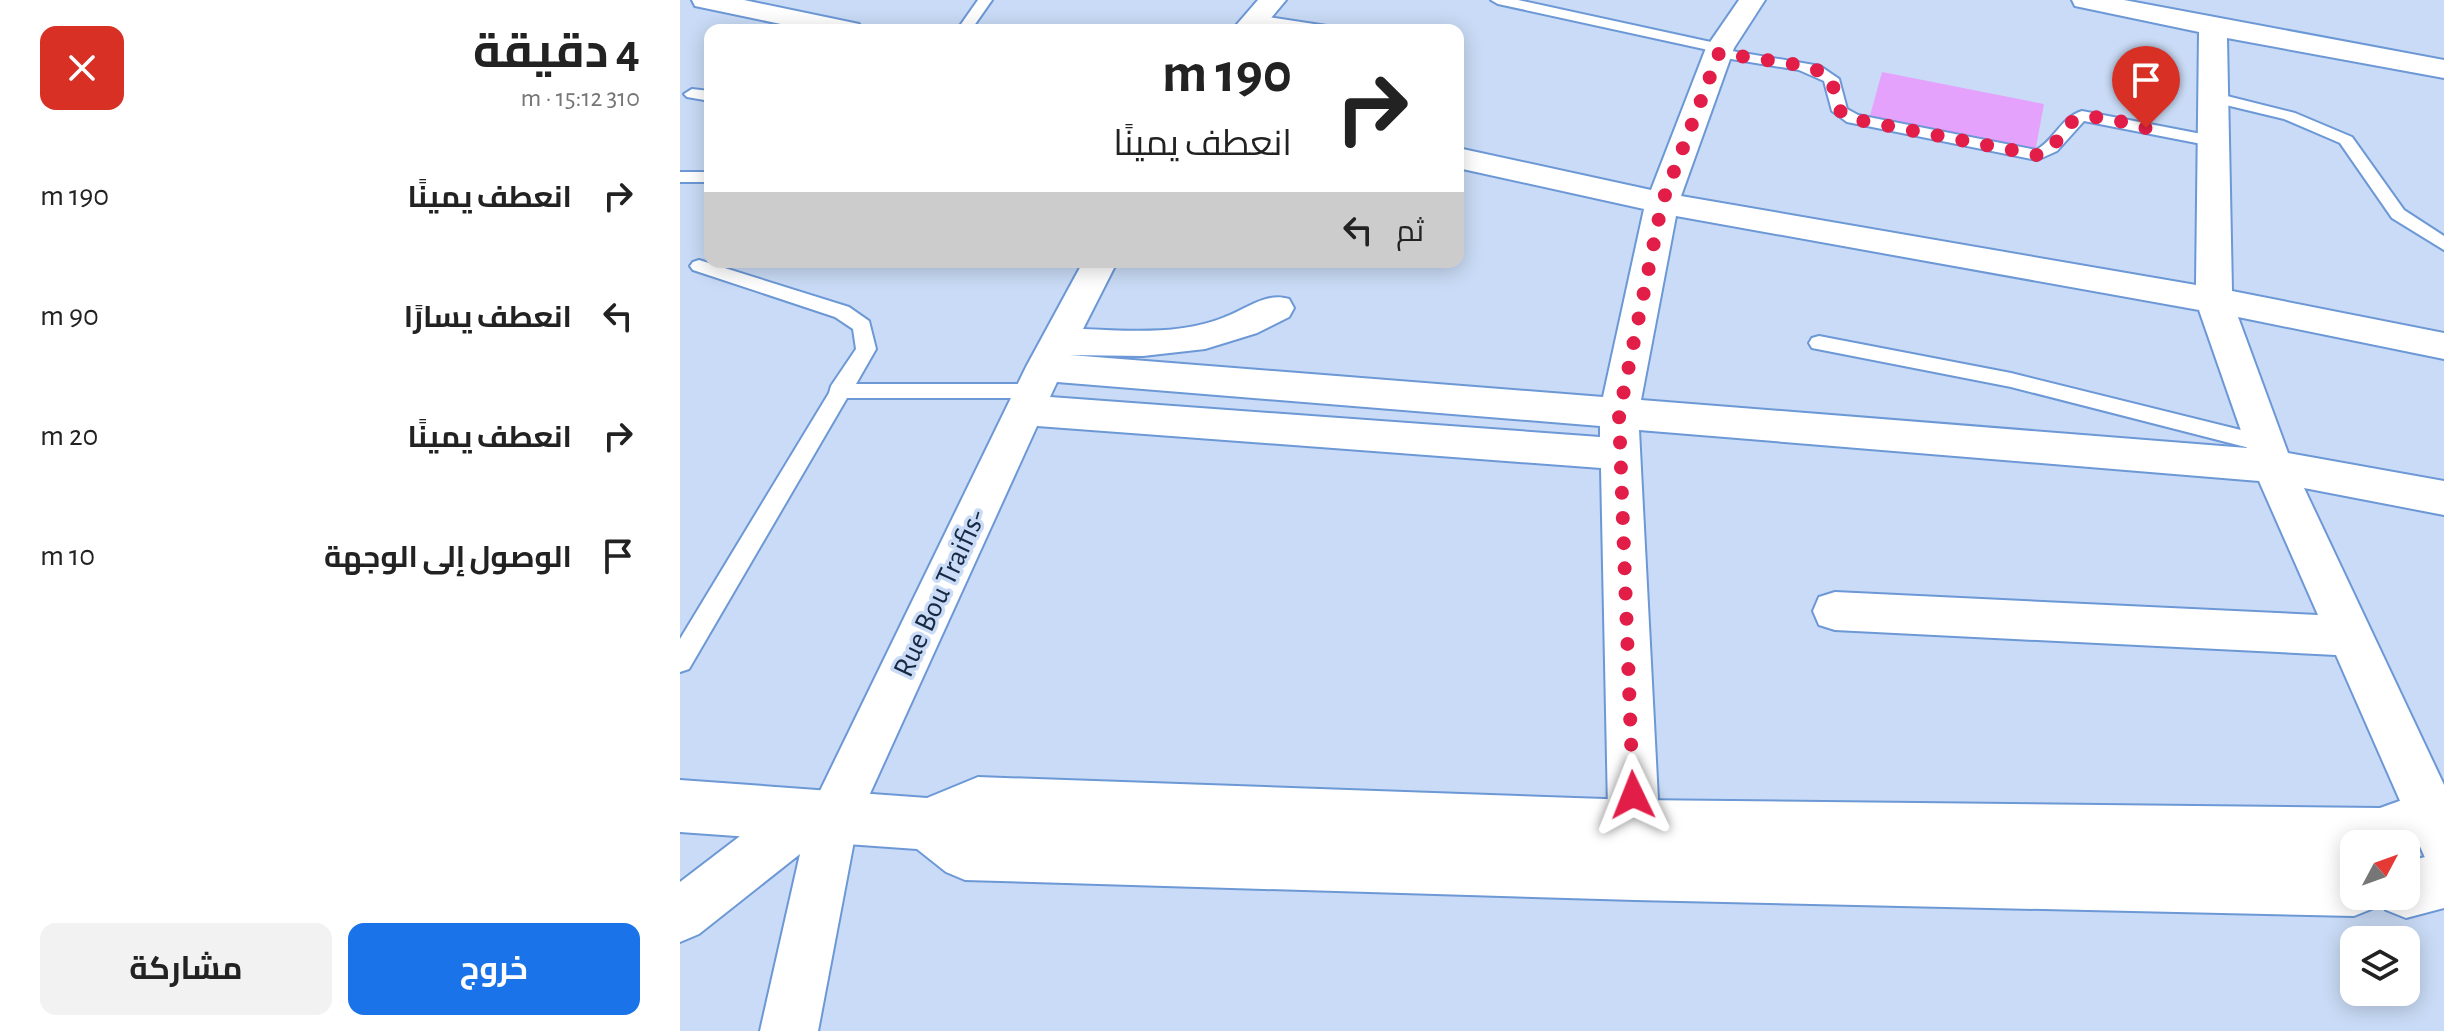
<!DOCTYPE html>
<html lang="ar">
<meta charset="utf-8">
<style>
:root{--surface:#fff;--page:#f2f2f2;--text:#222;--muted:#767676;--accent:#1a73e8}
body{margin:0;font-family:"Alegreya Sans",Cairo,sans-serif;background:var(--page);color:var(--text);direction:rtl;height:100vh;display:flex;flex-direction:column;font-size:30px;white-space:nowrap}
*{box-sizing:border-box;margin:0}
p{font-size:26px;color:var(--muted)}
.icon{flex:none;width:44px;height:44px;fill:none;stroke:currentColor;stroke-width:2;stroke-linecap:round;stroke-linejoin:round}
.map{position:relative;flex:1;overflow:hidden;direction:ltr}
.panel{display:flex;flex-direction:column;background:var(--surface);width:680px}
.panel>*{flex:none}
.banner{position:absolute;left:24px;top:24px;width:760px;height:244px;border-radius:16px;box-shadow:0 4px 20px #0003;direction:rtl;background:#fff;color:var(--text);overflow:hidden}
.needle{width:52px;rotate:49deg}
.fabs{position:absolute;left:1660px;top:830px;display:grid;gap:16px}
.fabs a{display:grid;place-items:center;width:80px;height:80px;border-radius:16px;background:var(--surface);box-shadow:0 4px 20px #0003;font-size:40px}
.pin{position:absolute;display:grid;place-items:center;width:68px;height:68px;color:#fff;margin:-82px -34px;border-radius:50% 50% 50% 0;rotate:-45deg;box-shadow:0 0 8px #0007}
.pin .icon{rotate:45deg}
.me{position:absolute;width:88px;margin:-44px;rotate:358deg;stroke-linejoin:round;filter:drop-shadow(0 0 6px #0008)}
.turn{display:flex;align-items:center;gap:28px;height:168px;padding:0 40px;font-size:36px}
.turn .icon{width:104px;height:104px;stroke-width:2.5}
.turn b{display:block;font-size:56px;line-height:68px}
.then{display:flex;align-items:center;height:76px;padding:0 40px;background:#0003;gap:16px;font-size:30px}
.round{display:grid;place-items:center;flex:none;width:84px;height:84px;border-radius:16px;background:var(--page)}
.headline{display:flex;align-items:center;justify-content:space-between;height:136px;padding:0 40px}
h1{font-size:48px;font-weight:700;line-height:60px}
.action{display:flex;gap:16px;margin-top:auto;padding:16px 40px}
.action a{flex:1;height:92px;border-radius:16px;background:var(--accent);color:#fff;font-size:32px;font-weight:700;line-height:92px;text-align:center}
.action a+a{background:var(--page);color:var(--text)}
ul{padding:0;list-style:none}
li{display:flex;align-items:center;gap:24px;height:120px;padding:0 40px}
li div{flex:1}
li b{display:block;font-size:30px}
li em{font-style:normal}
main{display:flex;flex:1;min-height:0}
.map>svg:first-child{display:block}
</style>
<main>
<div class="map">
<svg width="1764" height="1031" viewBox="0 0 1764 1031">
<rect width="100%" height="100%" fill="#c9dbf6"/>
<polygon fill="#e5a2fd" points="1202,72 1364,104 1355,152 1188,123"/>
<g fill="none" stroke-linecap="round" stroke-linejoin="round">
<defs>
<g id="service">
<polygon points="298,0 312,0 291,30 277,30"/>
<path d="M811,0H838L1040,44L1045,45L1046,50L1140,66L1159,79L1167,109L1178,115L1356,150C1375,140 1380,118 1402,111L1532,136L1540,141L1532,146L1404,121L1377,151L1357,160L1167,122L1152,111L1144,81L1119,70L1039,57L1034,56L1033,51L818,4Z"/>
<polygon points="575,15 647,26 654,30 619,30 570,22 570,16"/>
<polygon points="12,89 30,91 30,101 7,97 4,94"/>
<polygon points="1531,92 1615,113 1672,137 1724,210 1764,236 1764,250 1712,218 1660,143 1604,119 1525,100 1525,94"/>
<rect x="0" y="172" width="30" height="10"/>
<polygon points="19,260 169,307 189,321 196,349 176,384 354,384 361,386 364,391 361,396 354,398 167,398 9,669 0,672 0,639 149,393 151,386 176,349 173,329 155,317 13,270 10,266 13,262"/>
<polygon points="1139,336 1331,373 1585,436 1592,438 1595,444 1592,450 1585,452 1331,387 1132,348 1129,343 1132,338"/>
</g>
<g id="minor">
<polygon points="12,0 64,0 179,24 183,30 129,30 15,6"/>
<polygon points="578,0 606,0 581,30 552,30"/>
<path d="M1059,0H1085L1054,48L1001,196L1516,285L1519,32L1395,6L1392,0H1444L1764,60V78L1547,38L1552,291L1764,333V359L1558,317L1608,453L1764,481V515L1624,488L1764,785V868L1746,860L1656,655L1155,630L1139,625L1133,611L1139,597L1155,592L1638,615L1579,481L959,430L981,858L973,876L955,884L937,876L929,858L921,468L357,426L178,820L138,1031H80L120,854L19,934L0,942V882L110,798L128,791L138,795L346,367L403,262H437L403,329C449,331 502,335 545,317C567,309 585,292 609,299L614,308L609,317L577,333L525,349L463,356L390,355L923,397L964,209L778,168V148L971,190L1026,48ZM996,216L1519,310L1567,448L961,400ZM377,382L920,426V437L370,397Z"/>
</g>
<g id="tertiary">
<polygon points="298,777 954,800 1700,808 1764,785 1764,837 1726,852 1726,844 1674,844 1674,896 1698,896 1694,908 1674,916 955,900 285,880 266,872 237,849 0,832 0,780 247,798"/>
<polygon points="1764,852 1764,908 1726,918 1706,910 1701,896 1726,896 1726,862"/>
</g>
</defs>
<use href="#service" stroke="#6c98d6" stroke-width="4"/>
<use href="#minor" stroke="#6c98d6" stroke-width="4"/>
<use href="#tertiary" stroke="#6c98d6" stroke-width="4"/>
<use href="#service" fill="#fff" fill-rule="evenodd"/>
<use href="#minor" fill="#fff" fill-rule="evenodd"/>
<use href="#tertiary" fill="#fff" fill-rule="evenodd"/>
</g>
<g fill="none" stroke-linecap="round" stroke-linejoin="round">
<path stroke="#e11d48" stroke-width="14" stroke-dasharray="0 25.2" d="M953,795L939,415L982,203L1039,53L1119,65L1135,69L1151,79L1160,111L1173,119L1357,155C1371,151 1373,149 1379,136C1396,103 1438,122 1466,128"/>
</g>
<g text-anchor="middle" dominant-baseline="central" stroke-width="7" stroke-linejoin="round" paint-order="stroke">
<g font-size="30" fill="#172942" stroke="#c9dbf6">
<text transform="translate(260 593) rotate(-65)">Rue Bou Traifis-</text>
</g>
</g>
</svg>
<div class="fabs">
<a><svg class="needle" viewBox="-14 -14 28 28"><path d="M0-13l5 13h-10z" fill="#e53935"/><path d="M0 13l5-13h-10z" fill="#767676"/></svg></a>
<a><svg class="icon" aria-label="layers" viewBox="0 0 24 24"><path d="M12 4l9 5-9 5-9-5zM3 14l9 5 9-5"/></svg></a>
</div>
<div class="pin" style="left:1466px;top:128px;background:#d93025"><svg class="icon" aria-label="arrive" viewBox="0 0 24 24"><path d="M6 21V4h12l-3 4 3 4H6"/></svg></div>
<svg class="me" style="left:953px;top:795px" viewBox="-20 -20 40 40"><path d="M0-17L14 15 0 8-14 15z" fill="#e11d48" stroke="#fff" stroke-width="4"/></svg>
<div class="banner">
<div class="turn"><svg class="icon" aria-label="right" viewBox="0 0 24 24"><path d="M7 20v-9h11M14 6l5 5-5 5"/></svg><div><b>190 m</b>انعطف يمينًا</div></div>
<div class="then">ثم<svg class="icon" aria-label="left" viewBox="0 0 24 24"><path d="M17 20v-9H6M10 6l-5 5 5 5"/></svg></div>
</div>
</div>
<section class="panel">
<div class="headline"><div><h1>4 دقيقة</h1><p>310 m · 15:12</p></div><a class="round" style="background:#d93025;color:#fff"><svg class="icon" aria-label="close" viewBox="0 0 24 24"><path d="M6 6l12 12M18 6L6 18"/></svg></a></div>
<ul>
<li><svg class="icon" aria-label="right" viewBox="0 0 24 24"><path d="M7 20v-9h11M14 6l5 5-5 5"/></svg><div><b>انعطف يمينًا</b></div><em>190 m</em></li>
<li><svg class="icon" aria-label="left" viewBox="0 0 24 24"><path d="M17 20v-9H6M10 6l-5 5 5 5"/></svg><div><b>انعطف يسارًا</b></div><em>90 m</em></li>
<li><svg class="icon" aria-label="right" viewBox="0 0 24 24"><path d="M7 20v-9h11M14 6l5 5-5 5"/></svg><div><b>انعطف يمينًا</b></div><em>20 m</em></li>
<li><svg class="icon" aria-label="arrive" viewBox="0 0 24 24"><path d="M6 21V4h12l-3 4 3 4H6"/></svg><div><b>الوصول إلى الوجهة</b></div><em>10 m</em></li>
</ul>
<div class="action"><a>خروج</a><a>مشاركة</a></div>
</section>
</main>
